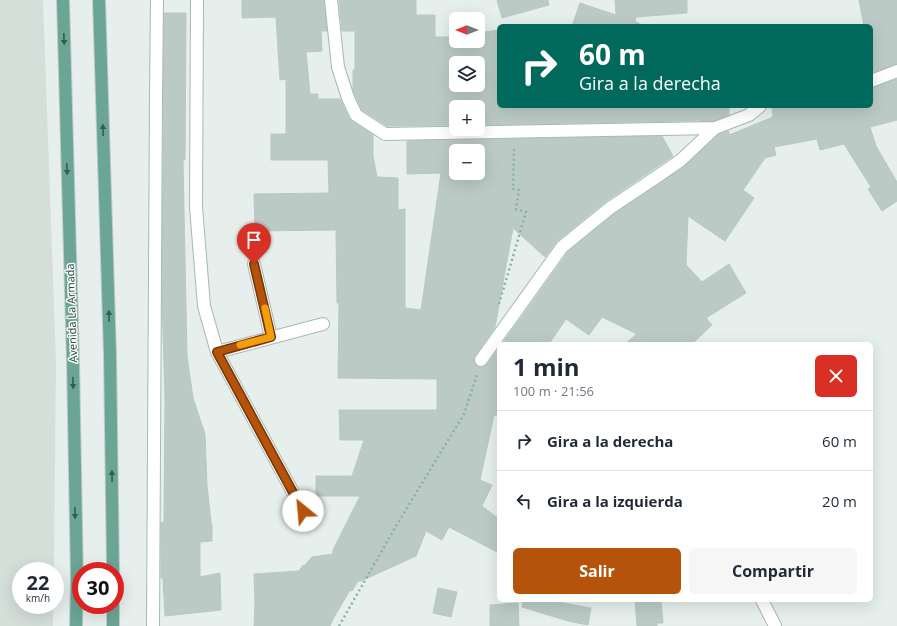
<!DOCTYPE html>
<html lang="es">
<meta charset="utf-8">
<style>
:root{--surface:#fff;--page:#f6f6f7;--text:#1f2937;--muted:#747a83;--line:#e0e1e3;--accent:#b45309}
body{margin:0;font-family:"Open Sans",sans-serif;background:var(--page);color:var(--text);height:100vh;display:flex;flex-direction:column;font-size:15px;white-space:nowrap}
*{box-sizing:border-box;margin:0}
p{font-size:13px;color:var(--muted)}
.icon{flex:none;width:22px;height:22px;fill:none;stroke:currentColor;stroke-width:2;stroke-linecap:round;stroke-linejoin:round}
.map{position:relative;flex:1;overflow:hidden}
.details{position:absolute;left:497px;top:342px;width:376px;height:260px;display:flex;flex-direction:column;background:var(--surface);border-radius:6px;box-shadow:0 4px 16px #0002}
.details>*{flex:none}
.hud{position:absolute;left:497px;top:24px;width:376px;height:84px;border-radius:6px;box-shadow:0 4px 16px #0002;background:#00695c;color:#fff;overflow:hidden}
.needle{width:26px;rotate:270deg}
.tools{position:absolute;left:449px;top:12px;display:grid;gap:8px}
.tools a{display:grid;place-items:center;width:36px;height:36px;border-radius:6px;background:var(--surface);box-shadow:0 4px 16px #0002;font-size:20px}
.speed{position:absolute;left:12px;top:562px;display:flex;gap:8px;font-size:20px;font-weight:700;text-align:center}
.speed>*{display:grid;place-content:center;width:52px;height:52px;border-radius:50%;background:var(--surface);box-shadow:0 4px 16px #0002;line-height:1}
.speed small{font-size:10px;font-weight:400}
.speed .limit{border:6px solid #d22;background:#fff;color:#111}
.pin{position:absolute;display:grid;place-items:center;width:34px;height:34px;color:#fff;margin:-41px -17px;border-radius:50% 50% 50% 0;rotate:-45deg;box-shadow:0 0 4px #0007}
.pin .icon{rotate:45deg}
.me{position:absolute;width:44px;margin:-22px;rotate:332deg;stroke-linejoin:round;filter:drop-shadow(0 0 3px #0008)}
.turn{display:flex;align-items:center;gap:14px;height:84px;padding:0 16px;font-size:18px}
.turn .icon{width:52px;height:52px;stroke-width:2.5}
.turn b{display:block;font-size:28px;line-height:34px}
.round{display:grid;place-items:center;flex:none;width:42px;height:42px;border-radius:6px;background:var(--page)}
.overview{display:flex;align-items:center;justify-content:space-between;height:68px;padding:0 16px}
h1{font-size:24px;font-weight:700;line-height:30px}
.button{display:flex;gap:8px;margin-top:auto;padding:8px 16px}
.button a{flex:1;height:46px;border-radius:6px;background:var(--accent);color:#fff;font-size:16px;font-weight:700;line-height:46px;text-align:center}
.button a+a{background:var(--page);color:var(--text)}
ul{padding:0;list-style:none}
li{display:flex;align-items:center;gap:12px;height:60px;padding:0 16px;border-top:1px solid var(--line)}
li div{flex:1}
li b{display:block;font-size:15px}
li em{font-style:normal}
.map>svg:first-child{display:block}
</style>
<div class="map">
<svg width="897" height="626" viewBox="0 0 897 626">
<rect width="100%" height="100%" fill="#e6efeb"/>
<polygon fill="#d4dfda" points="0,0 43,0 56,362 54,571 21,571 21,605 53,605 53,626 0,626"/>
<g fill="#bbcac4" stroke="#b8c9c2" fill-rule="evenodd">
<path d="M242,0H324L327,31H321L322,51L306,52L310,94H318V99H340L349,118L352,121L373,135V156L377,177L398,178V210L405,209V308L421,310L441,173L407,174V141L662,136L673,156L605,202L557,241L545,257L513,228L495,327L475,356L474,360V363L477,366L481,367H484L487,364L499,348V417L494,415L480,480L492,485L482,506L499,519V553L449,527L442,540L426,531L416,556L361,581H358L352,591L350,590L333,619L330,626H254L255,603L254,574L299,571L303,565L304,566L312,557L333,554V550L360,496H316V476H352L364,440H340L339,410H437V379L338,378L339,303H337L336,230L255,231L254,194L329,193L328,160H271V134H286V79L280,80L276,17L242,18ZM456,151H478V173H456Z"/>
<path d="M339,0H416V15H435V37H456V41H478V33L499,30V106H729V115L714,121H700L699,120L680,121L478,125V107H456V125L387,126L362,110L355,95L353,90V70H355V31H342ZM456,63H478V85H456Z"/>
<polygon points="497,0 548,0 549,5 502,18"/>
<polygon points="615,0 687,0 687,13 636,17 635,22 639,23 639,26 572,26 580,3 616,15"/>
<polygon points="859,0 897,0 897,64 871,73 871,26 864,26"/>
<polygon points="164,13 186,13 185,160 183,160 187,356 193,398 205,434 207,485 211,522 212,526 212,541 200,542 200,577 220,573 221,610 165,616 163,578 161,578 161,523 164,522 165,399 162,298"/>
<polygon points="897,79 897,120 870,127 876,146 897,182 897,201 882,211 868,189 871,187 844,144 820,150 817,139 774,147 776,155 765,158 743,190 754,198 725,241 688,216 686,265 702,282 729,264 746,293 706,318 712,325 692,344 625,344 637,334 602,317 589,335 566,319 549,344 502,344 568,252 614,214 685,166 719,134 729,131 729,135 773,117 772,108 781,106 871,106 871,88"/>
<polygon points="438,588 457,592 451,617 433,613"/>
<polygon points="523,600 546,600 591,608 588,625 568,621 522,607"/>
<polygon points="635,600 661,600 663,623 657,623 657,626 637,626"/>
<polygon points="518,603 519,626 490,626 490,605"/>
</g>
<g fill="none" stroke-linecap="round" stroke-linejoin="round">
<defs>
<g id="minor">
<polyline points="197,0 196,207 204,306 217,352 303,511"/>
<polyline points="331,0 338,67 348,98 356,115 385,134 715,128 749,115 760,106"/>
<polyline points="871,81 897,71"/>
<polyline points="254,264 271,337"/>
<polyline points="217,352 323,324"/>
<polyline points="481,360 562,247 610,208 658,176 681,160 715,128"/>
<polyline points="762,600 775,626"/>
<polyline points="153,626 156,98 157,0"/>
</g>
<g id="major">
<polyline points="63,0 73,362 77,581 76,626"/>
<polyline points="99,0 110,355 113,571"/>
<polyline points="113,605 113,626"/>
</g>
</defs>
<use href="#minor" stroke="#a8b8b2" stroke-width="14"/>
<use href="#major" stroke="#c2cac8" stroke-width="14"/>
<g stroke="#86b3a5" stroke-width="2.5" stroke-dasharray="2 3" stroke-linecap="butt">
<polyline points="499,304 526,212 516,209 519,190 513,189 514,149"/>
<polyline points="339,626 396,526 464,414 477,375"/>
</g>
<use href="#minor" stroke="#fff" stroke-width="12"/>
<use href="#major" stroke="#6aa596" stroke-width="12"/>
</g>
<defs><path id="oneway-solid" d="M-6-.8H1V-3.2L6.5 0L1 3.2V.8H-6Z"/></defs>
<g fill="#365b51">
<use href="#oneway-solid" transform="translate(64 39) rotate(88)"/>
<use href="#oneway-solid" transform="translate(103 130) rotate(-92)"/>
<use href="#oneway-solid" transform="translate(67 169) rotate(88)"/>
<use href="#oneway-solid" transform="translate(109 316) rotate(-92)"/>
<use href="#oneway-solid" transform="translate(73 383) rotate(89)"/>
<use href="#oneway-solid" transform="translate(112 476) rotate(-91)"/>
<use href="#oneway-solid" transform="translate(75 513) rotate(89)"/>
</g>
<g fill="none" stroke-linecap="round" stroke-linejoin="round">
<defs>
<polyline id="route" points="254,264 271,337 217,352 303,511"/>
</defs>
<use href="#route" stroke="#753606" stroke-width="10"/>
<use href="#route" stroke="#b45309" stroke-width="7"/>
<polyline stroke="#f59e0b" stroke-width="7" points="240,345 271,337 265,308"/>
</g>
<g text-anchor="middle" dominant-baseline="central" stroke-width="3" stroke-linejoin="round" paint-order="stroke">
<g font-size="11" fill="#24423a" stroke="#f7fbf9">
<text transform="translate(71 313) rotate(-92)">Avenida La Armada</text>
</g>
</g>
</svg>
<div class="tools">
<a><svg class="needle" viewBox="-14 -14 28 28"><path d="M0-13l5 13h-10z" fill="#e53935"/><path d="M0 13l5-13h-10z" fill="#747a83"/></svg></a>
<a><svg class="icon" aria-label="layers" viewBox="0 0 24 24"><path d="M12 4l9 5-9 5-9-5zM3 14l9 5 9-5"/></svg></a>
<a>+</a>
<a>−</a>
</div>
<div class="speed"><div>22<small>km/h</small></div><div class="limit">30</div></div>
<div class="pin" style="left:254px;top:264px;background:#d93025"><svg class="icon" aria-label="arrive" viewBox="0 0 24 24"><path d="M6 21V4h12l-3 4 3 4H6"/></svg></div>
<svg class="me" style="left:303px;top:511px" viewBox="-20 -20 40 40"><circle r="19" fill="#fff"/><path d="M0-13L10 11 0 6-10 11z" fill="#b45309"/></svg>
<div class="hud">
<div class="turn"><svg class="icon" aria-label="right" viewBox="0 0 24 24"><path d="M7 20v-9h11M14 6l5 5-5 5"/></svg><div><b>60 m</b>Gira a la derecha</div></div>
</div>
<section class="details">
<div class="overview"><div><h1>1 min</h1><p>100 m · 21:56</p></div><a class="round" style="background:#d93025;color:#fff"><svg class="icon" aria-label="close" viewBox="0 0 24 24"><path d="M6 6l12 12M18 6L6 18"/></svg></a></div>
<ul>
<li><svg class="icon" aria-label="right" viewBox="0 0 24 24"><path d="M7 20v-9h11M14 6l5 5-5 5"/></svg><div><b>Gira a la derecha</b></div><em>60 m</em></li>
<li><svg class="icon" aria-label="left" viewBox="0 0 24 24"><path d="M17 20v-9H6M10 6l-5 5 5 5"/></svg><div><b>Gira a la izquierda</b></div><em>20 m</em></li>
</ul>
<div class="button"><a>Salir</a><a>Compartir</a></div>
</section>
</div>
